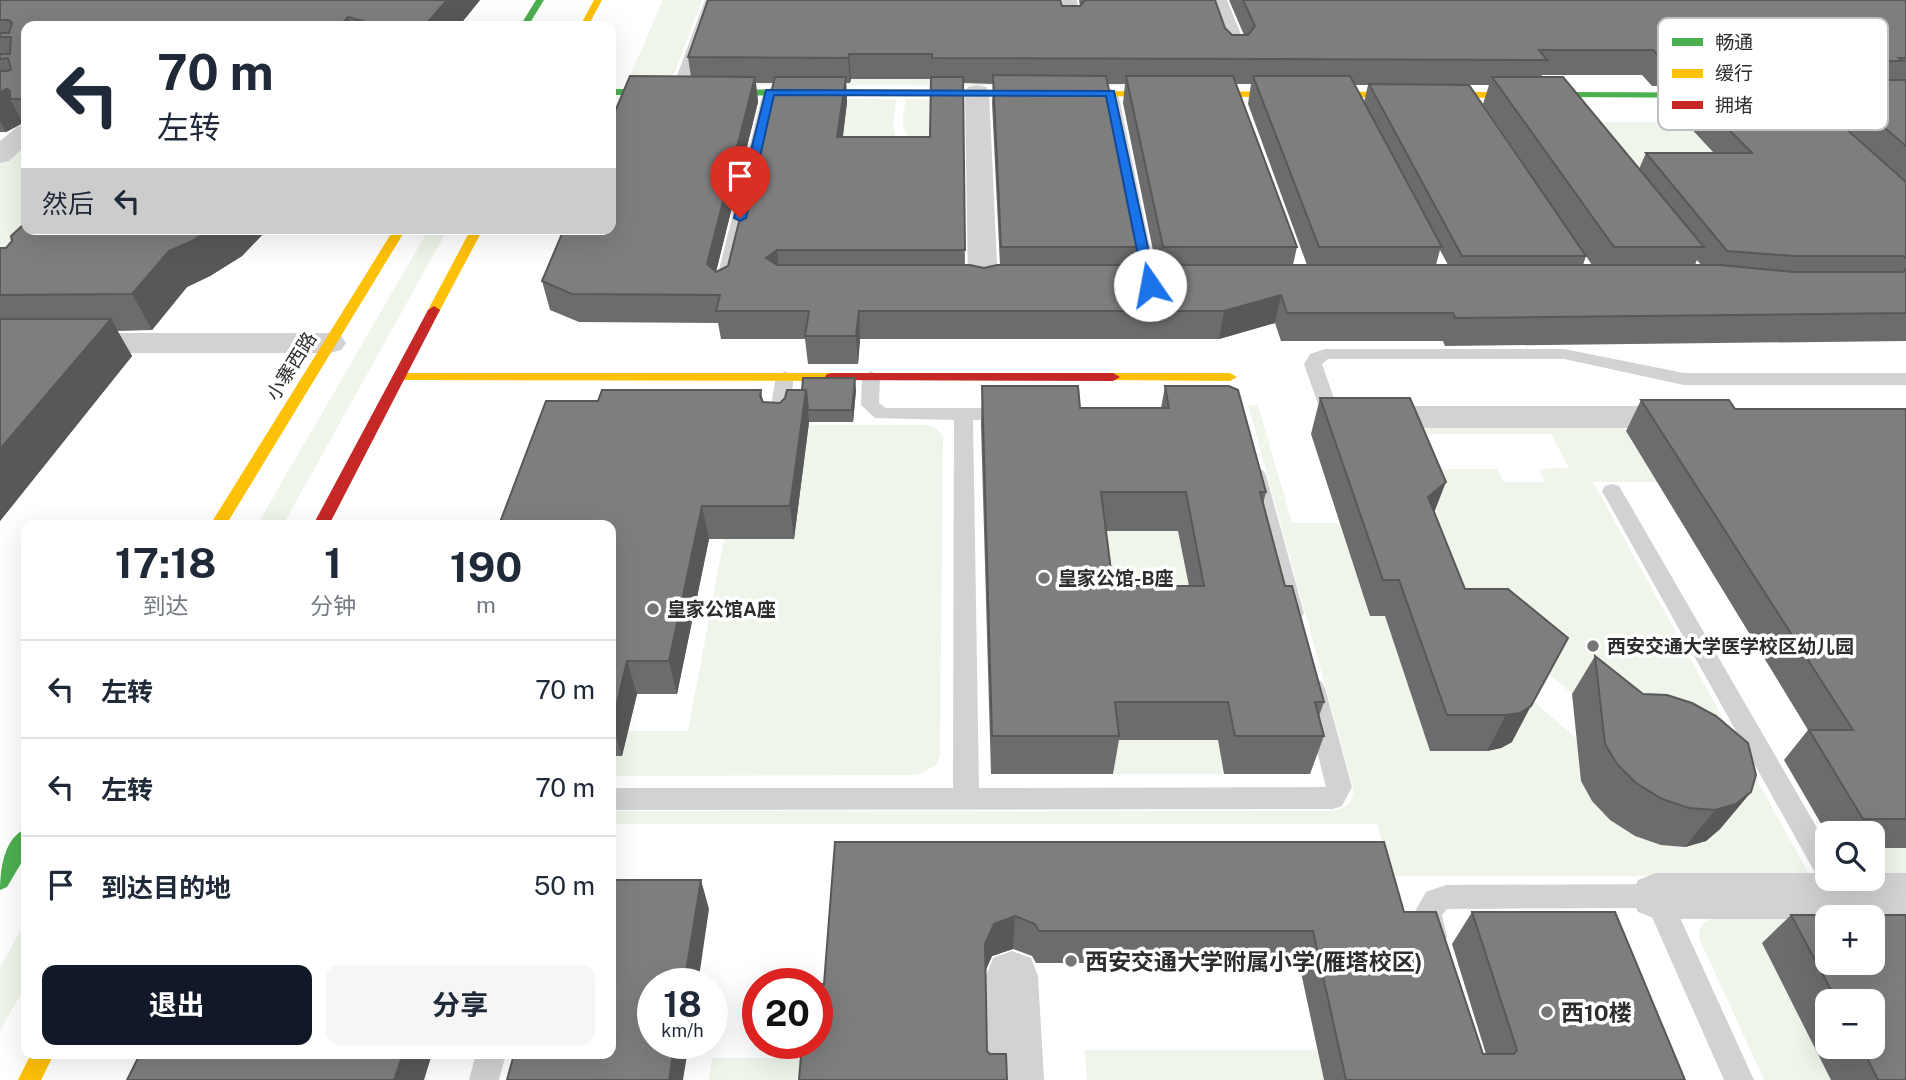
<!DOCTYPE html>
<html lang="zh">
<meta charset="utf-8">
<style>
:root{--surface:#fff;--page:#f6f6f7;--text:#1f2937;--muted:#747a83;--line:#e0e1e3;--accent:#111827}
body{margin:0;font-family:"Public Sans","Noto Sans SC",sans-serif;background:var(--page);color:var(--text);height:100vh;display:flex;flex-direction:column;font-size:26px;white-space:nowrap}
*{box-sizing:border-box;margin:0}
p{font-size:23px;color:var(--muted)}
.icon{flex:none;width:38px;height:38px;fill:none;stroke:currentColor;stroke-width:2;stroke-linecap:round;stroke-linejoin:round}
.map{position:relative;flex:1;overflow:hidden}
.sheet{position:absolute;left:21px;top:520px;width:595px;height:539px;display:flex;flex-direction:column;background:var(--surface);border-radius:14px;box-shadow:0 7px 28px #0002}
.sheet>*{flex:none}
.guide{position:absolute;left:21px;top:21px;width:595px;height:214px;border-radius:14px;box-shadow:0 7px 28px #0002;background:#fff;color:var(--text);overflow:hidden}
.buttons{position:absolute;left:1815px;top:821px;display:grid;gap:14px}
.buttons a{display:grid;place-items:center;width:70px;height:70px;border-radius:14px;background:var(--surface);box-shadow:0 7px 28px #0002;font-size:35px}
.speed{position:absolute;left:637px;top:968px;display:flex;gap:14px;font-size:35px;font-weight:700;text-align:center}
.speed>*{display:grid;place-content:center;width:91px;height:91px;border-radius:50%;background:var(--surface);box-shadow:0 7px 28px #0002;line-height:1}
.speed small{font-size:18px;font-weight:400}
.speed .limit{border:10px solid #d22;background:#fff;color:#111}
.pin{position:absolute;display:grid;place-items:center;width:60px;height:60px;color:#fff;margin:-72px -30px;border-radius:50% 50% 50% 0;rotate:-45deg;box-shadow:0 0 7px #0007}
.pin .icon{rotate:45deg}
.me{position:absolute;width:77px;margin:-38px;rotate:348deg;stroke-linejoin:round;filter:drop-shadow(0 0 5px #0008)}
.turn{display:flex;align-items:center;gap:24px;height:147px;padding:0 21px;font-size:32px}
.turn .icon{width:91px;height:91px;stroke-width:2.5}
.turn b{display:block;font-size:49px;line-height:60px}
.then{display:flex;align-items:center;height:66px;padding:0 21px;background:#0003;gap:14px;font-size:26px}
.eta{display:flex;justify-content:space-evenly;align-items:center;height:119px;text-align:center}
.eta b{font-size:42px;font-weight:700;line-height:49px}
.cta{display:flex;gap:14px;margin-top:auto;padding:14px 21px}
.cta a{flex:1;height:80px;border-radius:14px;background:var(--accent);color:#fff;font-size:28px;font-weight:700;line-height:80px;text-align:center}
.cta a+a{background:var(--page);color:var(--text)}
ul{padding:0;list-style:none}
li{display:flex;align-items:center;gap:21px;height:98px;padding:0 21px;border-top:2px solid var(--line)}
li div{flex:1}
li b{display:block;font-size:26px}
li em{font-style:normal}
.map>svg:first-child{display:block}
</style>
<div class="map">
<svg width="1906" height="1080" viewBox="0 0 1906 1080">
<rect width="100%" height="100%" fill="#fff"/>
<g fill="#eff5ea">
<polygon points="663,0 702,0 672,79 1023,73 1160,86 626,85"/>
<polygon points="808,99 896,99 893,125 897,141 857,163"/>
<path d="M906,99H946L930,156C904,138 899,132 906,99Z"/>
<polygon points="1667,102 1766,103 1739,180 1636,180 1589,122 1684,122"/>
<polygon points="26,141 26,229 0,264 0,164"/>
<polygon points="429,229 448,229 283,525 257,525"/>
<path d="M1248,405H1258L1292,523H1366L1370,616H1385L1430,751L1480,654L1586,747L1592,801L1610,820L1635,836L1618,732L1490,625H1449L1382,469H1497L1504,482H1545L1539,469L1569,468L1551,434H1337L1335,428H1624L1686,529L1657,482H1593L1810,876H1392L1377,824H611V811H1331C1346,809 1354,803 1353,787Z"/>
<polygon points="809,425 926,425 935,428 943,436 940,756 936,765 917,775 611,776 611,756 622,756 628,731 688,731 724,539"/>
<polygon points="1175,512 1289,625 1108,625 1096,531"/>
<polygon points="1109,740 1218,740 1224,774 1113,774"/>
<polygon points="1872,848 1906,848 1906,876 1873,876"/>
<polygon points="1827,917 1827,943 1763,944 1831,1080 1764,1080 1700,940 1699,930 1704,922 1713,918 1886,917 1906,918 1906,943 1873,943 1872,917"/>
<polygon points="26,921 26,984 0,1031 0,967"/>
<polygon points="1085,1050 1317,1050 1324,1080 1087,1080"/>
<polygon points="712,1058 810,1058 808,1080 709,1080"/>
</g>
<g fill="none" stroke-linecap="round" stroke-linejoin="round">
<g fill="#d2d2d2" fill-rule="evenodd">
<polygon points="705,0 717,0 685,92 678,96 673,95 671,92"/>
<polygon points="770,88 777,92 735,270 727,275 719,270 763,92"/>
<polygon points="1111,89 1118,93 1158,285 1150,290 1142,285 1104,93"/>
<polygon points="1325,349 1564,349 1684,373 1906,373 1906,385 1684,385 1564,359 1328,359 1322,364 1336,404 1327,410 1318,404 1304,364 1310,354"/>
<polygon points="785,371 794,377 787,427 784,431 770,431 767,427 776,377"/>
<polygon points="871,371 880,377 879,403 886,408 1010,408 1019,414 1010,420 973,420 979,788 1326,787 1301,688 1305,681 1313,679 1321,681 1325,688 1352,787 1342,806 1333,809 611,810 611,788 953,788 954,420 875,418 861,405 862,377"/>
<polygon points="1256,468 1263,470 1266,475 1304,613 1301,619 1293,621 1285,619 1282,613 1246,475 1249,470"/>
<polygon points="1612,484 1619,486 1622,491 1827,845 1827,878 1836,878 1827,882 1818,878 1602,491 1605,486"/>
<polygon points="1656,884 1666,887 1754,1080 1724,1080 1648,908 1447,909 1442,915 1447,937 1443,946 1433,950 1423,946 1414,913 1426,892 1446,885"/>
<polygon points="476,1054 506,1054 499,1080 469,1080"/>
</g>
<g fill="#d2d2d2" fill-rule="evenodd">
<polygon points="1055,0 1077,0 1081,23 1078,28 1062,28"/>
<polygon points="1205,0 1227,0 1248,52 1244,57 1228,57 1224,52"/>
<polygon points="977,85 986,87 989,92 998,285 994,291 983,294 972,291 968,285 965,92 968,87"/>
<polygon points="26,124 26,145 9,161 0,163 0,141 17,127"/>
<polygon points="0,333 330,333 341,336 346,343 341,350 330,353 0,353"/>
<polygon points="1366,406 1683,406 1695,409 1700,417 1695,425 1683,428 1366,428 1354,425 1349,417 1354,409"/>
<polygon points="1656,873 1827,873 1827,878 1872,878 1872,873 1906,873 1906,919 1656,919 1638,912 1631,896 1638,880"/>
<polygon points="1012,951 1031,958 1038,976 1044,1080 988,1080 986,976 993,958"/>
</g>
<g fill="#4caf50" fill-rule="evenodd">
<polygon points="536,0 544,0 528,26 520,26"/>
<polygon points="611,89 988,90 993,93 988,96 611,95"/>
<polygon points="1558,92 1906,93 1906,99 1554,97 1554,93"/>
<path d="M26,829V855L7,887L0,890C0,870 4,837 26,829Z"/>
</g>
<g fill="#ffc107" fill-rule="evenodd">
<polygon points="594,0 602,0 588,26 580,26"/>
<polygon points="984,91 1558,92 1563,95 1558,98 988,96 983,93"/>
<polygon points="394,229 406,229 226,525 210,525"/>
<polygon points="471,229 483,229 440,310 439,313 429,313 428,310"/>
<polygon points="399,373 832,373 839,377 832,381 394,380 392,377 394,374"/>
<polygon points="1113,373 1230,373 1237,377 1230,381 1108,380 1106,377 1108,374"/>
<polygon points="31,1054 54,1054 41,1080 18,1080"/>
</g>
<g fill="#c62828" fill-rule="evenodd">
<polygon points="434,306 440,310 329,525 313,525 428,310"/>
<polygon points="832,373 1113,373 1120,377 1113,381 827,380 825,377 827,374"/>
</g>
</g>
<g fill="#6c6c6c" fill-rule="evenodd">
<polygon points="0,0 480,0 459,26 26,26 26,128 23,123 6,132 0,132"/>
<path d="M1079,0H1215L1225,28L1232,35H1244L1229,0H1906V341L1445,346L1443,341H1281L1275,323L1219,339H860L858,364H808L805,339H721L718,323L579,322L550,310L542,281L691,77L688,57L1062,6H1080ZM1542,75H1642L1652,86H1678L1669,105L1714,153H1646L1639,169L1541,77ZM851,79H931L930,137H843L847,102L846,83H850ZM756,83H773L728,266L716,272L758,102ZM963,83L993,84L992,103L1000,265L984,268L965,265ZM1108,84H1125L1123,103L1156,265H1139L1142,247ZM1236,84H1251L1248,104L1307,265H1293L1297,247ZM1355,85H1368L1364,102ZM1469,85H1489L1483,104L1551,204ZM1798,86H1826L1817,103ZM1440,250L1448,265H1436ZM1586,256L1592,265H1583ZM1697,260L1701,265H1695Z"/>
<polygon points="263,234 242,256 210,276 187,287 152,330 117,331 132,356 0,521 0,248"/>
<path d="M982,386L1080,408H1161L1165,386L1266,492L1263,504L1285,586L1324,702L1319,716L1324,736L1310,774H1224L1218,740H1119L1113,774H991L981,425ZM1106,531H1178L1189,586H1113Z"/>
<polygon points="761,390 763,402 780,403 856,390 853,422 809,422 794,539 709,539 677,694 637,694 622,756 611,756 611,525 598,401"/>
<polygon points="1320,398 1434,512 1465,589 1508,589 1512,742 1501,748 1487,751 1430,751 1385,616 1370,616 1311,434"/>
<polygon points="1641,400 1735,409 1906,409 1906,848 1872,848 1872,833 1827,833 1827,834 1784,760 1808,730 1626,431"/>
<polygon points="1595,656 1751,792 1720,829 1706,841 1685,847 1661,845 1635,836 1610,820 1592,801 1581,781 1572,694"/>
<polygon points="835,842 1404,912 1483,1054 1486,1054 1452,944 1472,912 1685,1080 1324,1080 1299,963 1036,963 1032,956 1013,949 992,956 985,972 987,1051 1007,1080 824,984"/>
<path d="M1791,915H1906V1080H1831L1762,943ZM1827,917H1872V962H1827ZM1827,1001H1872V1046H1827Z"/>
</g>
<g fill="#585858">
<polygon points="447,0 480,0 459,26 429,26 428,22"/>
<polygon points="348,17 352,26 340,26"/>
<polygon points="849,54 851,79 850,83 848,58"/>
<polygon points="755,77 758,102 711,292 707,264"/>
<polygon points="846,77 847,102 839,163 837,137"/>
<polygon points="7,89 12,99 10,99 23,123 6,132 0,121 0,92"/>
<polygon points="211,229 265,229 263,234 242,256 210,276 187,287 152,330 132,294 169,251"/>
<polygon points="777,250 780,277 766,258"/>
<polygon points="1281,295 1275,323 1219,339 1224,311"/>
<polygon points="859,311 860,339 858,364 856,336"/>
<polygon points="111,319 132,356 0,521 0,449"/>
<polygon points="855,378 856,390 853,422 852,410"/>
<polygon points="806,390 809,422 794,539 790,506"/>
<polygon points="1446,482 1432,518 1428,497"/>
<polygon points="702,506 709,539 677,694 669,661"/>
<polygon points="627,661 637,694 622,756 612,724"/>
<polygon points="1531,706 1512,742 1501,748 1487,751 1506,715"/>
<polygon points="1751,792 1720,829 1706,841 1685,847 1715,810"/>
<polygon points="701,880 709,909 698,984 684,984"/>
<polygon points="1015,916 1013,949 992,956 983,976 985,944 994,924"/>
<polygon points="675,1043 689,1043 683,1080 669,1080"/>
<polygon points="403,1054 432,1054 424,1080 394,1080"/>
</g>
<g fill="#7e7e7e" stroke="#585858" stroke-width="2" fill-rule="evenodd">
<polygon points="0,0 447,0 428,22 372,24 348,17 340,26 26,26 26,99 10,99 10,91 7,89 0,92 0,71 8,71 11,69 8,58 0,59 0,54 10,54 11,37 0,37 0,33 9,33 12,23 9,20 0,20"/>
<polygon points="708,0 1060,0 1062,6 1080,6 1085,0 1215,0 1225,28 1232,35 1248,35 1255,26 1243,0 1906,0 1906,58 1899,58 1903,61 1662,60 1653,50 1539,50 1547,60 932,58 932,54 849,54 848,58 688,57"/>
<polygon points="993,75 1106,76 1142,247 1001,247"/>
<polygon points="630,76 755,77 707,264 716,272 728,266 775,77 846,77 837,137 930,137 931,77 963,77 965,250 777,250 766,258 777,265 970,265 984,268 997,265 1720,265 1794,272 1903,272 1906,269 1906,313 1455,318 1453,313 1287,313 1281,295 1224,311 859,311 856,336 805,336 809,311 716,311 720,295 572,294 542,281 564,229 611,229 611,121"/>
<polygon points="1126,76 1233,76 1297,247 1163,247"/>
<polygon points="1253,76 1350,76 1442,247 1319,247"/>
<polygon points="1492,77 1563,77 1704,247 1614,247"/>
<polygon points="1680,80 1791,80 1906,182 1906,258 1903,256 1794,256 1727,251 1646,153 1752,153"/>
<polygon points="1829,80 1906,80 1906,146"/>
<polygon points="1369,84 1469,85 1586,256 1462,256"/>
<polygon points="26,222 26,229 211,229 192,241 169,251 132,294 0,295 0,248 6,248 12,241 11,236"/>
<polygon points="0,319 111,319 0,449"/>
<polygon points="803,378 855,378 852,410 808,410 806,390 802,390"/>
<path d="M982,386H1078L1080,408H1169L1165,386H1229L1238,390L1266,492H1260L1285,586H1292L1324,702H1315L1324,736H1235L1228,702H1115L1119,736H992ZM1101,492H1186L1204,586H1113Z"/>
<polygon points="602,390 761,390 760,396 763,402 780,403 785,398 787,390 806,390 790,506 702,506 669,661 627,661 612,724 611,525 499,525 546,401 598,401"/>
<polygon points="1320,398 1410,398 1446,482 1428,497 1465,589 1508,589 1568,638 1531,706 1520,713 1506,715 1447,715 1399,580 1383,580"/>
<polygon points="1641,400 1729,400 1735,409 1906,409 1906,819 1863,819 1809,730 1853,730"/>
<polygon points="1595,656 1643,694 1667,695 1692,703 1716,716 1748,743 1756,775 1751,792 1736,804 1715,810 1689,808 1662,799 1636,783 1617,764 1605,744"/>
<polygon points="835,842 1384,842 1404,912 1436,912 1483,1054 1514,1054 1517,1050 1472,912 1615,912 1685,1080 1346,1080 1313,931 1039,931 1035,924 1015,916 994,924 985,944 987,1051 990,1054 1006,1054 1007,1080 799,1080 802,1043 817,1043 817,984 824,984"/>
<polygon points="611,880 701,880 684,984 653,984 653,1043 675,1043 669,1080 507,1080 514,1054 611,1054"/>
<path d="M1791,915H1906V1080H1878L1861,1046H1872V1001H1837ZM1827,917H1872V962H1827Z"/>
<polygon points="140,1054 403,1054 394,1080 127,1080"/>
</g>
<polygon fill="#1a73e8" stroke="#114b97" stroke-width="2" points="766,90 1114,91 1156,285 1150,288 1144,285 1106,96 774,95 746,218 740,221 734,218"/>
<g fill="#767676" stroke="#fff" stroke-width="2.5">
<circle cx="1044" cy="578" r="7"/>
<circle cx="653" cy="609" r="7"/>
<circle cx="1593" cy="646" r="7"/>
<circle cx="1071" cy="961" r="7"/>
<circle cx="1547" cy="1012" r="7"/>
</g>
<g text-anchor="middle" dominant-baseline="central" stroke-width="7" stroke-linejoin="round" paint-order="stroke">
<g font-size="19" fill="#2d2d2d" stroke="#fff">
<text transform="translate(291 366) rotate(-58)">小寨西路</text>
</g>
<g font-size="19" font-weight="bold" fill="#2d2d2d" stroke="#fff" text-anchor="start">
<text x="1058" y="578">皇家公馆-B座</text>
<text x="667" y="609">皇家公馆A座</text>
<text x="1607" y="646">西安交通大学医学校区幼儿园</text>
</g>
<g font-size="23" font-weight="bold" fill="#2d2d2d" stroke="#fff" text-anchor="start">
<text x="1085" y="961">西安交通大学附属小学(雁塔校区)</text>
<text x="1561" y="1012">西10楼</text>
</g>
</g>
<rect x="1658" y="18" width="230" height="112" rx="10" fill="#fff" stroke="#c0c0c0" stroke-width="2"/>
<rect x="1672" y="38" width="31" height="8" fill="#4caf50"/>
<rect x="1672" y="69" width="31" height="9" fill="#ffc107"/>
<rect x="1672" y="101" width="31" height="8" fill="#c62828"/>
<g font-size="19" fill="#2d2d2d">
<text x="1715" y="49">畅通</text>
<text x="1715" y="80">缓行</text>
<text x="1715" y="112">拥堵</text>
</g>
</svg>
<div class="buttons">
<a><svg class="icon" aria-label="search" viewBox="0 0 24 24"><circle cx="10" cy="10" r="6"/><path d="M15 15l6 6"/></svg></a>
<a>+</a>
<a>−</a>
</div>
<div class="speed"><div>18<small>km/h</small></div><div class="limit">20</div></div>
<div class="pin" style="left:740px;top:218px;background:#d93025"><svg class="icon" aria-label="arrive" viewBox="0 0 24 24"><path d="M6 21V4h12l-3 4 3 4H6"/></svg></div>
<svg class="me" style="left:1150px;top:285px" viewBox="-20 -20 40 40"><circle r="19" fill="#fff"/><path d="M0-13L10 11 0 6-10 11z" fill="#1a73e8"/></svg>
<div class="guide">
<div class="turn"><svg class="icon" aria-label="left" viewBox="0 0 24 24"><path d="M17 20v-9H6M10 6l-5 5 5 5"/></svg><div><b>70 m</b>左转</div></div>
<div class="then">然后<svg class="icon" aria-label="left" viewBox="0 0 24 24"><path d="M17 20v-9H6M10 6l-5 5 5 5"/></svg></div>
</div>
<section class="sheet">
<div class="eta">
<div><b>17:18</b><p>到达</p></div>
<div><b>1</b><p>分钟</p></div>
<div><b>190</b><p>m</p></div>
</div>
<ul>
<li><svg class="icon" aria-label="left" viewBox="0 0 24 24"><path d="M17 20v-9H6M10 6l-5 5 5 5"/></svg><div><b>左转</b></div><em>70 m</em></li>
<li><svg class="icon" aria-label="left" viewBox="0 0 24 24"><path d="M17 20v-9H6M10 6l-5 5 5 5"/></svg><div><b>左转</b></div><em>70 m</em></li>
<li><svg class="icon" aria-label="arrive" viewBox="0 0 24 24"><path d="M6 21V4h12l-3 4 3 4H6"/></svg><div><b>到达目的地</b></div><em>50 m</em></li>
</ul>
<div class="cta"><a>退出</a><a>分享</a></div>
</section>
</div>
